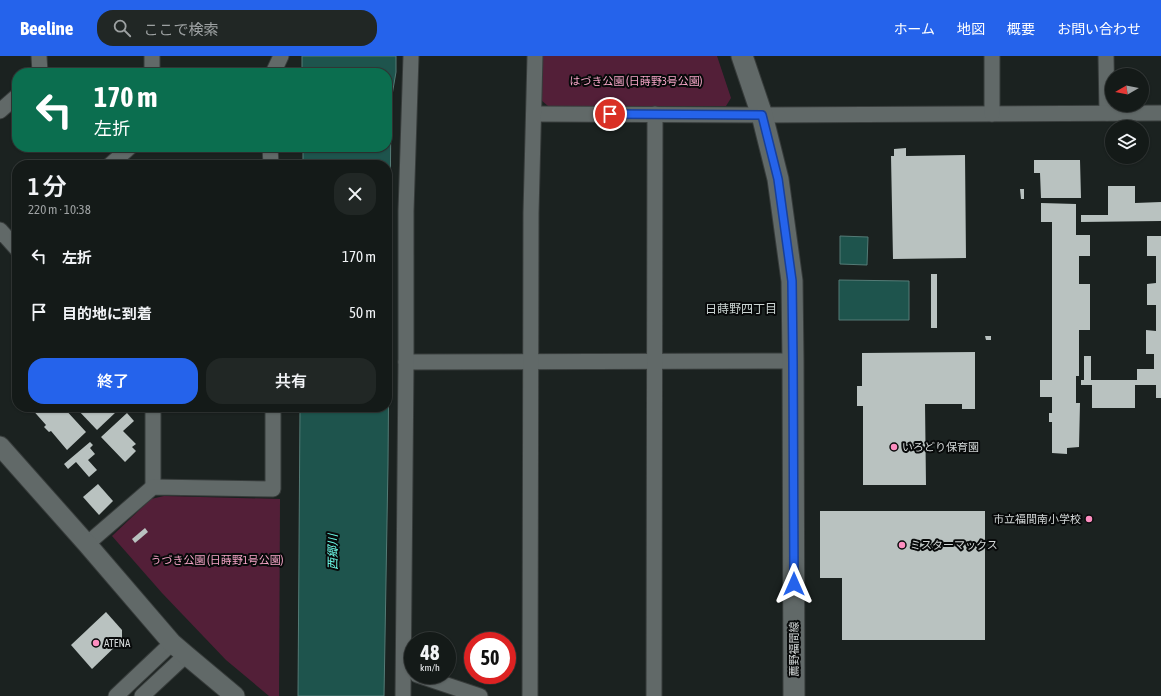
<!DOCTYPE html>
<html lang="ja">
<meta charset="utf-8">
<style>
:root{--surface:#141a18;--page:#212725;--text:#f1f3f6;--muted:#9da1a2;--line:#333837;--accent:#2563eb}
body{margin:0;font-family:"Asap Condensed","Noto Sans JP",sans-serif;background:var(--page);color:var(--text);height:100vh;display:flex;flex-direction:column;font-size:15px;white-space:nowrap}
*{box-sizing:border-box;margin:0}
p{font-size:13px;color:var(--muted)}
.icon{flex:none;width:22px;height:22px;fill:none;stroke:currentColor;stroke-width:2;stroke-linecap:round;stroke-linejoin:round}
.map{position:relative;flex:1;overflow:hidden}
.sheet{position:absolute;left:12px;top:104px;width:380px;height:252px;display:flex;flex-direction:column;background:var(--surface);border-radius:16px;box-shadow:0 1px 3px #0004,0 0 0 1px var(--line)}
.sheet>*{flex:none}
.top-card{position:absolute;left:12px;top:12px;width:380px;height:84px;border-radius:16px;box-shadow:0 1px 3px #0004,0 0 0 1px var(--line);background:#0b6e4f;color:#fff;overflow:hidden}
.needle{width:26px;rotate:261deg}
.fabs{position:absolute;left:1105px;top:12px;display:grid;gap:8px}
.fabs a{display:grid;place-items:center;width:44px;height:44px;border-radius:50%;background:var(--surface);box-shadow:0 1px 3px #0004,0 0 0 1px var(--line);font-size:20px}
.speed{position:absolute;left:404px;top:576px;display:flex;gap:8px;font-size:20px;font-weight:700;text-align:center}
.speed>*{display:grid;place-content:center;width:52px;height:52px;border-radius:50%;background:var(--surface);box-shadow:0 1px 3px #0004,0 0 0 1px var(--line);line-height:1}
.speed small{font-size:10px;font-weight:400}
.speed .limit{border:6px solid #d22;background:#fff;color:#111}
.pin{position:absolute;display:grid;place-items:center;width:34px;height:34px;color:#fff;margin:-17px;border:2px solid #fff;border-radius:50%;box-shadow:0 1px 4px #0007}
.me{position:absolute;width:44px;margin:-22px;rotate:0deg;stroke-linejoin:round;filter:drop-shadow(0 0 3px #0008)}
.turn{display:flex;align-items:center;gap:14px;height:84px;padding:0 16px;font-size:18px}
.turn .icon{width:52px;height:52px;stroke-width:2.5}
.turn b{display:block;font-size:28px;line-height:34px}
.round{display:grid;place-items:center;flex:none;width:42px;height:42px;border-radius:16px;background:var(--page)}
.overview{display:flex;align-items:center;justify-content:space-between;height:68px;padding:0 16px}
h1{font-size:24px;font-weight:600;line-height:30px}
.action{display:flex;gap:8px;margin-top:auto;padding:8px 16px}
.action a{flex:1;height:46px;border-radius:16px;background:var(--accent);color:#fff;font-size:16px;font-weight:600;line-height:46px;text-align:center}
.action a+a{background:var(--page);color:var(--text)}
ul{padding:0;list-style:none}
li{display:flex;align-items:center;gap:12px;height:56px;padding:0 16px}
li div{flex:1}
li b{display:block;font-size:15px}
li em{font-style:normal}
header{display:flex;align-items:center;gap:24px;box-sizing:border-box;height:56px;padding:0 20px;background:var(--accent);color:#fff}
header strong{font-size:19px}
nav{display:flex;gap:22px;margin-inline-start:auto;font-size:14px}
.search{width:280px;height:36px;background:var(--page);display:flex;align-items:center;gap:10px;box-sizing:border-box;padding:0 14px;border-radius:16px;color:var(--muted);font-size:15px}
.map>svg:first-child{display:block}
</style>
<header>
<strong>Beeline</strong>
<div class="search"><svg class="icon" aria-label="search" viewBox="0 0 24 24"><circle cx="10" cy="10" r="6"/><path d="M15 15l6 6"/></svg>ここで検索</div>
<nav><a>ホーム</a><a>地図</a><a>概要</a><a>お問い合わせ</a></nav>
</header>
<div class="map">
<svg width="1161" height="640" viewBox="0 0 1161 640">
<rect width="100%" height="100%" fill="#1b2220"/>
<g fill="#531f38">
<polygon points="542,0 717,0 731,42 726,50 548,50 541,44"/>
<polygon points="164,440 280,443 279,640 269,640 226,604 162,537 112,480 151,443"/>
</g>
<g fill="#1e544d" stroke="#547b76">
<polygon points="302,0 396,0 396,16 391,45 388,408 384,640 298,640 300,351 387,351 387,109 303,109 303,91 387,91 387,17 302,17"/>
<polygon points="840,180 868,181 867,209 840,208"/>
<polygon points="839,224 909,225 909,264 839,264"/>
</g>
<g fill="#b9c2c0">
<polygon points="906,92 906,100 965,99 966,202 893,203 891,100 894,100 894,93"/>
<polygon points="1034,104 1080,104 1081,142 1041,142 1040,117 1034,117"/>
<polygon points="1108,130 1135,130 1135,147 1161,146 1161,165 1081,166 1081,159 1108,159"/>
<polygon points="1020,133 1024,133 1024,143 1021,143"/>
<polygon points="1041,147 1076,148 1076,179 1090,179 1090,200 1079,200 1079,228 1090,228 1090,274 1079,274 1079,320 1076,320 1076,347 1080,347 1079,391 1067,392 1067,398 1052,397 1052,366 1049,366 1049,357 1052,357 1052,341 1040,341 1040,324 1052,324 1052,166 1041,166"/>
<polygon points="1147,180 1161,180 1161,342 1156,342 1156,329 1135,329 1135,352 1092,352 1092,329 1081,329 1081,324 1084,324 1084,300 1091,300 1091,324 1137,324 1137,313 1154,313 1154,298 1146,298 1146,274 1156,275 1156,249 1147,249 1147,228 1156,227 1156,200 1147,200"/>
<rect x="931" y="218" width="6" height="54"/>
<polygon points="985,280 991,280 991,284 986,284"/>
<polygon points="975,296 975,353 962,353 962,348 925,348 926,429 863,429 863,350 857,350 857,330 862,330 862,297"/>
<polygon points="30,351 63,351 86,376 67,394 51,375 49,376 44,371 46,369"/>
<polygon points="77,351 111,351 116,356 97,374 76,352"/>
<polygon points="127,357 134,365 123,375 136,388 132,391 136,395 125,406 101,381"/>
<polygon points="90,386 93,389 90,392 95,398 88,404 97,414 89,421 76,406 68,413 64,408"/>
<polygon points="98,428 113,445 99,459 83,441"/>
<polygon points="820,455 985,455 985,584 842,584 842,522 820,522"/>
<polygon points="145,472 148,476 135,487 132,483"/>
<polygon points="106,556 122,574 122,584 92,613 71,589"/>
</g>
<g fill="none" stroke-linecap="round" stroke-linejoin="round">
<defs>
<g id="minor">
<polyline points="39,0 40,17"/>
<polyline points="152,0 152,17"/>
<polyline points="1106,0 1107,57"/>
<polyline points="273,17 281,0"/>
<polyline points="0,55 17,40"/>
<polyline points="534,58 762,59 1161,57"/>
<polyline points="992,58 992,0"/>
<polyline points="270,91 271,109"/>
<polyline points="110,109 130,91"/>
<polyline points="0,174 17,193"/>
<polyline points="406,306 793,305"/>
<polyline points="153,431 153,351"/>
<polyline points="87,488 153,431 273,433 273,351"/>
<polyline points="417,619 480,640"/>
<polyline points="116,640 172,587"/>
<polyline points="142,640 186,599"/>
<polyline points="403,640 406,306 406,155 411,0"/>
<polyline points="530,640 531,157 535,0"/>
<polyline points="654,640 655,58"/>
</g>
<polyline id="tertiary" points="0,390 87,488 172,587 186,599 235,640"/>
<polyline id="secondary" points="742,0 762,59 778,123 792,225 793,305 794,640"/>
</defs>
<use href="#minor" stroke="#373c3b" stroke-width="17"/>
<use href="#tertiary" stroke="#373c3b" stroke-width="21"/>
<use href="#secondary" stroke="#373c3b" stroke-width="23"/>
<use href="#minor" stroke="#616968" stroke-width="15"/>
<use href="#tertiary" stroke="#616968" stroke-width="19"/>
<use href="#secondary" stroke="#616968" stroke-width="21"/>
</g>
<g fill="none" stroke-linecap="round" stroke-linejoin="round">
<defs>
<polyline id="route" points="610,58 762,59 778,123 792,225 793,306 794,528"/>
</defs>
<use href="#route" stroke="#184099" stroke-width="10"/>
<use href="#route" stroke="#2563eb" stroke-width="7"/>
</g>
<g fill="#fd8ec0" stroke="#080a0a" stroke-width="1.5">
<circle cx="894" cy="391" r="4"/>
<circle cx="1089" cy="463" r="4"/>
<circle cx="902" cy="489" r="4"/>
<circle cx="96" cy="587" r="4"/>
</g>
<g text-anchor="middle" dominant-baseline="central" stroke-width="4" stroke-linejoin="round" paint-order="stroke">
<g font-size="11" fill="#f5a5c7" stroke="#080a0a">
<text x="636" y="25">はづき公園 (日蒔野3号公園)</text>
<text x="217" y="504">うづき公園 (日蒔野1号公園)</text>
</g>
<g font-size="11" fill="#d3d7d7" stroke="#080a0a" text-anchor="start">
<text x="902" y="391">いろどり保育園</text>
<text x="1081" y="463" text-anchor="end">市立福間南小学校</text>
<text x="910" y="489">ミスターマックス</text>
<text x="104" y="587">ATENA</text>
</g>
<g font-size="11" fill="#d3d7d7" stroke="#080a0a">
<text transform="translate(794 593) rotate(-90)">薦野福間線</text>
</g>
<g font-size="12" fill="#cbd5d3" stroke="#080a0a">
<text x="741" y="253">日蒔野四丁目</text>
</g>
<g font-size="12" font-style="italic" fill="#6dfdea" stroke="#080a0a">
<text transform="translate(333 496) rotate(-90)">西郷川</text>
</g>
</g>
</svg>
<div class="fabs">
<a><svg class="needle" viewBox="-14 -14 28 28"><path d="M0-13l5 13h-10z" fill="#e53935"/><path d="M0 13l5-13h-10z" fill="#9da1a2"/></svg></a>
<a><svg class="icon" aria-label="layers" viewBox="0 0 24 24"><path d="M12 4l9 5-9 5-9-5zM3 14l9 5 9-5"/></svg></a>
</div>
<div class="speed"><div>48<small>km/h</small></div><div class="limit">50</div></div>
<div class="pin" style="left:610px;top:58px;background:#d93025"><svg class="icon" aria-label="arrive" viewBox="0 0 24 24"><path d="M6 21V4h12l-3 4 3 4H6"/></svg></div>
<svg class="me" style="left:794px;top:528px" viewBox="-20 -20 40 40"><path d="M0-17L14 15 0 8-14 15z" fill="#2563eb" stroke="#fff" stroke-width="4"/></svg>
<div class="top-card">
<div class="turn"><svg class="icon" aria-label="left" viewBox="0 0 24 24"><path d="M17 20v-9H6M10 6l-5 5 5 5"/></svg><div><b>170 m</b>左折</div></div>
</div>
<section class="sheet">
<div class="overview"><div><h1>1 分</h1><p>220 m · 10:38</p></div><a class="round"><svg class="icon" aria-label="close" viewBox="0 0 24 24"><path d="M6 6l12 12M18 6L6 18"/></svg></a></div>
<ul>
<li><svg class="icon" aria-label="left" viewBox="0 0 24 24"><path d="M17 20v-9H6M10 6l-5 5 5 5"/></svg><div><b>左折</b></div><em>170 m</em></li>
<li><svg class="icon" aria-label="arrive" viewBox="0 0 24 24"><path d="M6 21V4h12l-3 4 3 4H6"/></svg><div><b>目的地に到着</b></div><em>50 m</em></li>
</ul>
<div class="action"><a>終了</a><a>共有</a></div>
</section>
</div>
